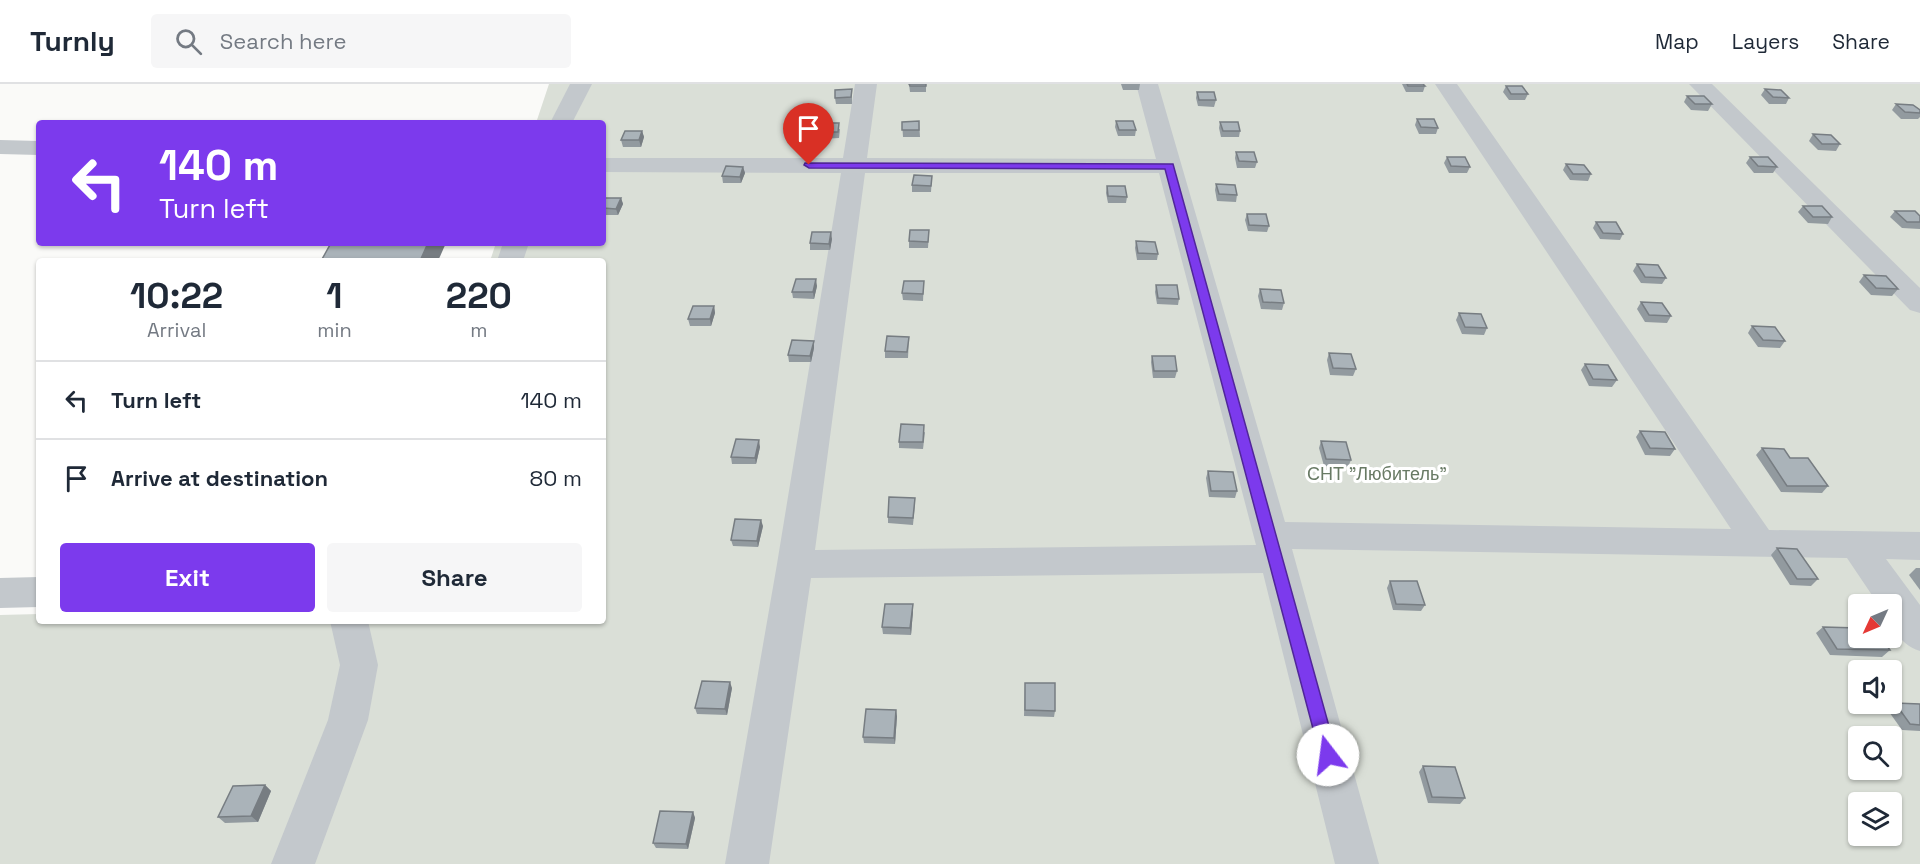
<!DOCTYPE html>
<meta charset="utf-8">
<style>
:root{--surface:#fff;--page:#f6f6f7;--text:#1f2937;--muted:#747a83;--line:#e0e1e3;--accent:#7c3aed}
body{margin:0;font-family:"Space Grotesk",sans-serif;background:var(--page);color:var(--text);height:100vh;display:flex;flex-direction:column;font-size:22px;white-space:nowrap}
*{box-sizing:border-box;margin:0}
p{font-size:20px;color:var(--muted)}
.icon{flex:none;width:33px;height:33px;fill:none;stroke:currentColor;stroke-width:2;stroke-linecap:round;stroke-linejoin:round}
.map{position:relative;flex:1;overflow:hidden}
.panel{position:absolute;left:36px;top:174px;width:570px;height:366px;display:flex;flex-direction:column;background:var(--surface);border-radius:6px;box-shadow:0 2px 4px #0004}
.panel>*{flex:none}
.top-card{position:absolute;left:36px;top:36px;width:570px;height:126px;border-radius:6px;box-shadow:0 2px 4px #0004;background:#7c3aed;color:#fff;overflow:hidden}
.needle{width:39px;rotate:226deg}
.fabs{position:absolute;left:1848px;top:510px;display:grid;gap:12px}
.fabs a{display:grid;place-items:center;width:54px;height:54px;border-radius:6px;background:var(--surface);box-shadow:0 2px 4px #0004;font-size:30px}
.pin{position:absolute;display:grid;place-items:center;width:51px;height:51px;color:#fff;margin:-62px -26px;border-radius:50% 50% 50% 0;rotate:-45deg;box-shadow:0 0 6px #0007}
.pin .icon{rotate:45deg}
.me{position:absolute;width:66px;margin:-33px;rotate:345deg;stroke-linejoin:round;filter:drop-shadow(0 0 4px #0008)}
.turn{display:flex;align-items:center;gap:21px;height:126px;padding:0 24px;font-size:27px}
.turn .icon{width:78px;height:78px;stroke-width:2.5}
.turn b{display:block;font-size:42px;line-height:51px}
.eta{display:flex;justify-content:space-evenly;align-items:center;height:102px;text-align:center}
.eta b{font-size:36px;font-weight:800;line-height:42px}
.button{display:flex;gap:12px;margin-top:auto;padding:12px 24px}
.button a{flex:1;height:69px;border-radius:6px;background:var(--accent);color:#fff;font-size:24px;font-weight:800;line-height:69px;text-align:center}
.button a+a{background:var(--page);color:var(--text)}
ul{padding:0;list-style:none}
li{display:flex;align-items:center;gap:18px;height:78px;padding:0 24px;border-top:2px solid var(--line)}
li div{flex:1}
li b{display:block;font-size:22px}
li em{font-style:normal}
header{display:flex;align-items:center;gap:36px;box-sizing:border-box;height:84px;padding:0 30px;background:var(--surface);border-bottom:2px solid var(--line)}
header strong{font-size:28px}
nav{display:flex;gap:33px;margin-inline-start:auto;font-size:21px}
.search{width:420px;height:54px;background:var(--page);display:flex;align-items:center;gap:15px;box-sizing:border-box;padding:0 21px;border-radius:6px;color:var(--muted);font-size:22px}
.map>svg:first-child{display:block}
</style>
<header>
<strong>Turnly</strong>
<div class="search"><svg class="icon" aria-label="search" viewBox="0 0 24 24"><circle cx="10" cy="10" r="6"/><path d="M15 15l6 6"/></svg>Search here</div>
<nav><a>Map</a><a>Layers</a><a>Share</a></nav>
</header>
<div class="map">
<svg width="1920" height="780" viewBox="0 0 1920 780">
<rect width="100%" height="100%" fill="#fafaf8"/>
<path fill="#dadfd7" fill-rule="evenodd" d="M549,0H1920V780H0V531L39,530V537H603V177H490L496,159H603V39H536ZM1858,520H1892V554H1858ZM1858,586H1892V620H1858ZM1858,652H1892V686H1858ZM1858,718H1892V752H1858Z"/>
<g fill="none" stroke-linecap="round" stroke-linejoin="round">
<g fill="#c3c8cc" fill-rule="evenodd">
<polygon points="570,0 592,0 572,39 550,39"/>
<path d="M855,0H877L867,74L1156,75L1136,0H1158L1285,438L1731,445L1435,0H1457L1769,446L1920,448V476L1886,475L1920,521V567C1897,559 1892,543 1892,520H1878L1847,474L1292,465L1379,780H1335L1263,489L811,494L769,780H725L777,480L841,89L603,88V74H843ZM865,89H1159L1256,461L815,466Z"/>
<polygon points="1689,0 1712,0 1920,204 1920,229 1910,226"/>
<polygon points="0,56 39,57 39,71 0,70"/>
<polygon points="503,159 529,159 523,177 497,177"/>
<polygon points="39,493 39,523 0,524 0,494"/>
<polygon points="330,537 368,537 378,581 368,636 315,780 271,780 328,636 340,581"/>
</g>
</g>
<g fill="#929a9f">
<polygon points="909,0 926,0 926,8 910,8"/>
<polygon points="1121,0 1140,0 1139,6 1123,6"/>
<polygon points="1402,0 1423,0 1425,2 1423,8 1406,8"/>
<polygon points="1506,2 1528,10 1525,16 1509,16 1503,8"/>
<polygon points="852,5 852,20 836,20 835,14"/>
<polygon points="1765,5 1789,14 1786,20 1769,20 1761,11"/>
<polygon points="1197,8 1216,16 1214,23 1198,22 1196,14"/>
<polygon points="1687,12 1712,20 1708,27 1691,26 1684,18"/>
<polygon points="1896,20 1920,26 1920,33 1918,35 1901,35 1892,26"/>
<polygon points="1417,35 1438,44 1436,50 1419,50 1415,41"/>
<polygon points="919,37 920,53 903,53 902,38"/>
<polygon points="1116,37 1136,46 1135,52 1118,52 1115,43"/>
<polygon points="1220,38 1240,47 1239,53 1221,53 1219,44"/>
<polygon points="840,45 839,54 821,55 821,48"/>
<polygon points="642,47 644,53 641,63 623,63 621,56"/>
<polygon points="1813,50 1840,60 1836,67 1818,66 1809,57"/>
<polygon points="1236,68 1257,78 1255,84 1237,84 1235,74"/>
<polygon points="1447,73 1470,83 1467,89 1449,89 1444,79"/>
<polygon points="1750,73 1777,83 1773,89 1754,89 1746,79"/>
<polygon points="1566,80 1591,90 1588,97 1570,96 1563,86"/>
<polygon points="743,83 745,89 741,99 723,99 722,92"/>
<polygon points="932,92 931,108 912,108 912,101"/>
<polygon points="1216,100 1237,111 1236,118 1217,117 1215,106"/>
<polygon points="1107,102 1127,113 1126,119 1108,119 1106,109"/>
<polygon points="603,114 621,114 623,120 618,131 603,131"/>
<polygon points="1803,122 1832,133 1828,140 1808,139 1798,128"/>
<polygon points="1895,127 1920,132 1920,145 1902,144 1890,133"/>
<polygon points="1247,130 1269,142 1267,148 1248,147 1245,136"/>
<polygon points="1596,138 1623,150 1620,156 1600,155 1593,144"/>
<polygon points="929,146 928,164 909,164 909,157"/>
<polygon points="832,155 830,166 810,166 810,159"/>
<polygon points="1136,157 1158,170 1157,176 1137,176 1135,164"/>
<polygon points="55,159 92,159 57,161"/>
<polygon points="1637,180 1666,194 1662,200 1641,199 1633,187"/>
<polygon points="1864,191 1898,205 1892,212 1871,211 1859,198"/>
<polygon points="924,197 923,217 903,216 902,209"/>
<polygon points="1156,201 1179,215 1178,221 1157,220 1155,208"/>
<polygon points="817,202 814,215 793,214 792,208"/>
<polygon points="1260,205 1284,219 1282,226 1261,225 1258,212"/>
<polygon points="1641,218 1671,232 1667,239 1645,238 1637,225"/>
<polygon points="714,222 715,229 711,242 690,242 688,235"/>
<polygon points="1459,229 1487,244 1484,251 1462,250 1456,236"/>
<polygon points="1752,242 1785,257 1780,264 1758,263 1748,249"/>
<polygon points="909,253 908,274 885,274 885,267"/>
<polygon points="814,264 811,278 789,278 788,271"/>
<polygon points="1329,269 1356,285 1353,292 1330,291 1327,276"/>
<polygon points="1152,272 1177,287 1175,294 1153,294 1151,278"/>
<polygon points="1585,280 1617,296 1612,303 1589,302 1581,286"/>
<polygon points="1640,347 1675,365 1670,372 1645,371 1636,353"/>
<polygon points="925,348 923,365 899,364 899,358"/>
<polygon points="1321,357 1351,376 1348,383 1324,382 1319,364"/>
<polygon points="760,363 756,380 732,380 731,373"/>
<polygon points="1762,364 1790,374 1828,402 1822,409 1781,408 1756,371"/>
<polygon points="1208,387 1237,407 1235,414 1209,413 1206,394"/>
<polygon points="915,420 913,441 888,439 888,433"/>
<polygon points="763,442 758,463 733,462 731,456"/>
<polygon points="1777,464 1818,495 1811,502 1790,501 1771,471"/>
<polygon points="1916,484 1920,484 1920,506 1909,491"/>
<polygon points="1390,497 1425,521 1421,527 1393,526 1387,504"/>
<polygon points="913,520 913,527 911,551 883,550 882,543"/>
<polygon points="1823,543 1890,566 1882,573 1830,571 1816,549"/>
<polygon points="1025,599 1055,627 1054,633 1024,632"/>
<polygon points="732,604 727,631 697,630 695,624"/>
<polygon points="1895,619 1920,620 1920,647 1902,646 1887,625"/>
<polygon points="897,632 895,660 864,659 863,653"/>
<polygon points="1423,682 1465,714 1460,720 1428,719 1419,688"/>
<polygon points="265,701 271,707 258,738 225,739 218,733"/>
<polygon points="693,728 695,734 688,765 656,764 653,759"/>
</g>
<g fill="#777d82">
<polygon points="642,47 644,53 641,63 639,56"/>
<polygon points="743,83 745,89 741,99 740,93"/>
<polygon points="621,114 623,120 618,131 616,125"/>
<polygon points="831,148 832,155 830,166 829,160"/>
<polygon points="428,159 446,159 438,177 420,177"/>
<polygon points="816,195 817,202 814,215 813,208"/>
<polygon points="714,222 715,229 711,242 710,235"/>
<polygon points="814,257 814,264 811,278 810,272"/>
<polygon points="759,356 760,363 756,380 755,374"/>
<polygon points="761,436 763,442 758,463 757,457"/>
<polygon points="913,520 913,527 911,551 910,544"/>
<polygon points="730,598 732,604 727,631 725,625"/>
<polygon points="896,626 897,632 895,660 894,654"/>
<polygon points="265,701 271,707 258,738 251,732"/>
<polygon points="693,728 695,734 688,765 686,760"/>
</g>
<g fill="#aab3b9" stroke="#777d82" stroke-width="1.5">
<polygon points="909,0 926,0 926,2 910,2"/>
<polygon points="1407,0 1423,0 1425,2 1408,2"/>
<polygon points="1506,2 1522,2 1528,10 1511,10"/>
<polygon points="852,5 851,13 835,14 835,6"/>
<polygon points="1765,5 1781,6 1789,14 1773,13"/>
<polygon points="1197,8 1214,8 1216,16 1199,16"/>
<polygon points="1687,12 1704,12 1712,20 1695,20"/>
<polygon points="1896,20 1913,21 1920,26 1920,29 1905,28"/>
<polygon points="1417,35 1434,35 1438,44 1421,43"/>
<polygon points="919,37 919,46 902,46 902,38"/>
<polygon points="1116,37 1133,37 1136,46 1119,46"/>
<polygon points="1220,38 1238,38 1240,47 1223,47"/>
<polygon points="822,39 839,39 838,48 821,48"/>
<polygon points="625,47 642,47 639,56 621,56"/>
<polygon points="1813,50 1831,51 1840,60 1822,60"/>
<polygon points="1236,68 1254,68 1257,78 1239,77"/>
<polygon points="1447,73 1465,73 1470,83 1451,82"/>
<polygon points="1750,73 1768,73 1777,83 1758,82"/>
<polygon points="1566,80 1584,81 1591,90 1573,90"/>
<polygon points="726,82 743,83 740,93 722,92"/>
<polygon points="914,91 932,92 931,102 912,101"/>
<polygon points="1216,100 1235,101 1237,111 1219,110"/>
<polygon points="1107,102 1125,102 1127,113 1108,112"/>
<polygon points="603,114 621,114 616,125 603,124"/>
<polygon points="1803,122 1822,122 1832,133 1813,133"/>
<polygon points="1895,127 1915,127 1920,132 1920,138 1907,138"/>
<polygon points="1247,130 1266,130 1269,142 1249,141"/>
<polygon points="1596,138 1616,138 1623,150 1603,149"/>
<polygon points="910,146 929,146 928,158 909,157"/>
<polygon points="812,148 831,148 829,160 810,159"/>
<polygon points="1136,157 1155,158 1158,170 1138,169"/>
<polygon points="331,159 428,159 420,177 321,177"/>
<polygon points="1637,180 1658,181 1666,194 1645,193"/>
<polygon points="1864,191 1886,192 1898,205 1876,204"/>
<polygon points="796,195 816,195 813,208 792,208"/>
<polygon points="904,197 924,197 923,210 902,209"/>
<polygon points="1156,201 1177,201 1179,215 1158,214"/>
<polygon points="1260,205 1281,206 1284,219 1263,218"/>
<polygon points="1641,218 1662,219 1671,232 1649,231"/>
<polygon points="693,222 714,222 710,235 688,235"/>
<polygon points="1459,229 1481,230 1487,244 1465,243"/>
<polygon points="1752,242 1775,243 1785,257 1763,256"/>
<polygon points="887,252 909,253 907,268 885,267"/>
<polygon points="792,256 814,257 810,272 788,271"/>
<polygon points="1329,269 1351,270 1356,285 1333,284"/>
<polygon points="1152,272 1175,272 1177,287 1154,287"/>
<polygon points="1585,280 1608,281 1617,296 1593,295"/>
<polygon points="901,340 924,341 923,358 899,358"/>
<polygon points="1640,347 1665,348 1675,365 1650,364"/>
<polygon points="736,355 759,356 755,374 731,373"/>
<polygon points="1321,357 1346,358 1351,376 1326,375"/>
<polygon points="1762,364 1784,365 1790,374 1808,374 1828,402 1787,402"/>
<polygon points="1208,387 1233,388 1237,407 1211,407"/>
<polygon points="889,413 915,414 913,434 888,433"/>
<polygon points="735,435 761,436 757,457 731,456"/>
<polygon points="1777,464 1797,465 1818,495 1797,495"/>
<polygon points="1390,497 1417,497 1425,521 1396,520"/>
<polygon points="885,520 913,520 910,544 882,543"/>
<polygon points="1823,543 1858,544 1858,554 1881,554 1890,566 1837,565"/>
<polygon points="702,597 730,598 725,625 695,624"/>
<polygon points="1025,599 1055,599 1055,627 1025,626"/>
<polygon points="1895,619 1920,620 1920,641 1910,640"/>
<polygon points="866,625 896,626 894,654 863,653"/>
<polygon points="1423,682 1455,683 1465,714 1432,713"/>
<polygon points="265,701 251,732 218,733 233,702"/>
<polygon points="660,727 693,728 686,760 653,759"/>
</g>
<polygon fill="#7c3aed" stroke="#51269a" stroke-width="1.5" points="805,79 1173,80 1337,671 1334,677 1328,679 1322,677 1320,671 1165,85 809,84 804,81"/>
<g text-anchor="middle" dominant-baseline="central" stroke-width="6" stroke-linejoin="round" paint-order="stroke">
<g font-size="18" fill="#687a64" stroke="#fff">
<text x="1377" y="389">СНТ "Любитель"</text>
</g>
</g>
</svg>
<div class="fabs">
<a><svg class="needle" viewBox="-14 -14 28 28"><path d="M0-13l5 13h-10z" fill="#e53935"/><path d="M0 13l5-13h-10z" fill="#747a83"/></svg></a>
<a><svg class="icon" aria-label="sound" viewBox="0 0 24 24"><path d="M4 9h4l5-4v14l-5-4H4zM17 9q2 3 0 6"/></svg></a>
<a><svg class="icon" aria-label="search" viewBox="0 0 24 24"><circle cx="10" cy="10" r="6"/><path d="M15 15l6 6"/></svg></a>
<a><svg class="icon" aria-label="layers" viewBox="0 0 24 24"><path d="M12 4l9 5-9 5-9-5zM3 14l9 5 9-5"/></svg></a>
</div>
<div class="pin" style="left:809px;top:81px;background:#d93025"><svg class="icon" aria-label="arrive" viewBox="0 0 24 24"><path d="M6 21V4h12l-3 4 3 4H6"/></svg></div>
<svg class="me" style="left:1328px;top:671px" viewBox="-20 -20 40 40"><circle r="19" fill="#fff"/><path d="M0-13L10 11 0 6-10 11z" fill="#7c3aed"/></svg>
<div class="top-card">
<div class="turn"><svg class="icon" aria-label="left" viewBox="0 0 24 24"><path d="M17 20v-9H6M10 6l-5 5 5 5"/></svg><div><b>140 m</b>Turn left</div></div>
</div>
<section class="panel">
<div class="eta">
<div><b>10:22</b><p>Arrival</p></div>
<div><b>1</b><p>min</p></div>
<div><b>220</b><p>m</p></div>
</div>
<ul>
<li><svg class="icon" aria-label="left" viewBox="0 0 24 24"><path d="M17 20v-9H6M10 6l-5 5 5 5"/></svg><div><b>Turn left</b></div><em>140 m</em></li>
<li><svg class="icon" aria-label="arrive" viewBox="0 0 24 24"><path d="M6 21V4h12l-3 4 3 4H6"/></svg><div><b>Arrive at destination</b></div><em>80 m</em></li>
</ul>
<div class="button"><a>Exit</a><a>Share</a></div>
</section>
</div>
